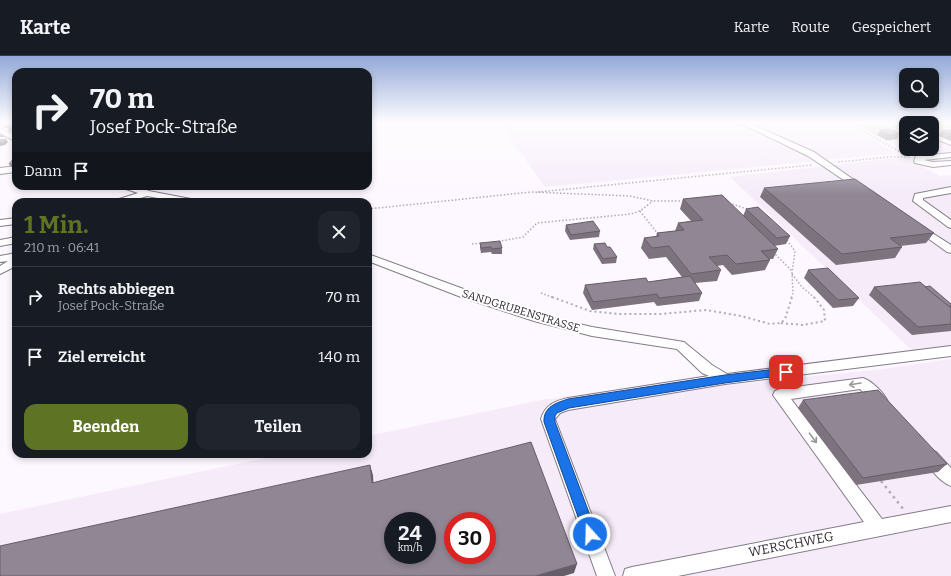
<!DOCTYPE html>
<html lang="de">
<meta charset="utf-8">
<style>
:root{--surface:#171b24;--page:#20242c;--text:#f1f3f6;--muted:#9ea1a6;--line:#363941;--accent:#5e7323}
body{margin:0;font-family:Bitter,serif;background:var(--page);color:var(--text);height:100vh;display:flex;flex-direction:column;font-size:15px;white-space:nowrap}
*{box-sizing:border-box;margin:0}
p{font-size:13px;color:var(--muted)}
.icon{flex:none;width:22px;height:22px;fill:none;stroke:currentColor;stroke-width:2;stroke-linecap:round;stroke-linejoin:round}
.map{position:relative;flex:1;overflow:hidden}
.panel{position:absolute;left:12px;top:142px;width:360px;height:260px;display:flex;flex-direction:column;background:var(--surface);border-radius:12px;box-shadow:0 2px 6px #0003}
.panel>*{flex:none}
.guide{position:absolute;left:12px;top:12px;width:360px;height:122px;border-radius:12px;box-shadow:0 2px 6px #0003;background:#171b24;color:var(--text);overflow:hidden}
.buttons{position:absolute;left:899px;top:12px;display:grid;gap:8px}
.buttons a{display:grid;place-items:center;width:40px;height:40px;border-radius:8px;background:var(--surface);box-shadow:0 2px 6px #0003;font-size:20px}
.speed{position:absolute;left:384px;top:456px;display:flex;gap:8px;font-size:20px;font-weight:700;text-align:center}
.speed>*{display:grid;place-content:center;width:52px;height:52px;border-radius:50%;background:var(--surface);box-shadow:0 2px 6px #0003;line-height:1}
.speed small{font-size:10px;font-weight:400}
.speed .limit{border:6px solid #d22;background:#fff;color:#111}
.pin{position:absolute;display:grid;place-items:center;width:34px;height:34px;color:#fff;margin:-17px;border-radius:8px;box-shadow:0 2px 6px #0006}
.me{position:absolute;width:44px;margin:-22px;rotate:340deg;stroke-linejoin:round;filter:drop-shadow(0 0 3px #0008)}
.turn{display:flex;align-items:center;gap:14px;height:84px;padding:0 12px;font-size:18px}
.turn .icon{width:52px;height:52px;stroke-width:2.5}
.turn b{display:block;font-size:28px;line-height:34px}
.then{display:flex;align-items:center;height:38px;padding:0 12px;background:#0003;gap:8px;font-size:15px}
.round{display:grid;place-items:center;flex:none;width:42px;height:42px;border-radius:12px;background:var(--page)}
.headline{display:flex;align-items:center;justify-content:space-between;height:68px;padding:0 12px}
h1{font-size:24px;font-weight:700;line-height:30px;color:var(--accent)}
.primary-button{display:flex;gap:8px;margin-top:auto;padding:8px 12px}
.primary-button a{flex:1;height:46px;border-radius:12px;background:var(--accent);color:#fff;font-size:16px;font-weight:700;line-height:46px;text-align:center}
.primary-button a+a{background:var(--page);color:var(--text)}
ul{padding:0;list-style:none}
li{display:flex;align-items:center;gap:12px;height:60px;padding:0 12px;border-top:1px solid var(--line)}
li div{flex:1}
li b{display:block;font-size:15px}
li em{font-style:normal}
header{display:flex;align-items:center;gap:24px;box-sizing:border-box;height:56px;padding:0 20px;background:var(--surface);border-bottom:1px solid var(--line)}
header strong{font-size:19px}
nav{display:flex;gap:22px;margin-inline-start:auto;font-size:14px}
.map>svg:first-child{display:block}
</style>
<header>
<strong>Karte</strong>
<nav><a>Karte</a><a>Route</a><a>Gespeichert</a></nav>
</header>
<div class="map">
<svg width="951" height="520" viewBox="0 0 951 520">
<rect width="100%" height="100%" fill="#fdf8ff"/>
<g fill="#f5ebf9" fill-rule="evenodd">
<polygon points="499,67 741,67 818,105 545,131"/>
<polygon points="748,67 844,67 896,97 826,104"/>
<polygon points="951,77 951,105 936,107 919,98 911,98 886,85 906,83 906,93 932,93 932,79"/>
<polygon points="887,103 903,103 912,105 940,120 951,119 951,191 832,109"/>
<polygon points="826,110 951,200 951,293 915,297 730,121"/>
<path d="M951,303V520H0V458L285,398H368V380L546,343L756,326L884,313ZM393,465H427V499H393ZM453,465H487V499H453Z"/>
</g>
<polygon fill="#d1dcbb" points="869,67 951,67 951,77 932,79 932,67 906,67 906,83 886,85 855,68"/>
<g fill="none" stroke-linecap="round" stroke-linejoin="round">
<defs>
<g id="minor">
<polygon points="740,67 749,67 814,96 867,133 866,135 860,135 808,100"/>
<polygon points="0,72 16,81 16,86 0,77"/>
<polygon points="936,79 942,79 951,84 951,89 936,83"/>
<polygon points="951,97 951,101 924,104 933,106 951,105 951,109 933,111 915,107 914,105 916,100 919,100"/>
<polygon points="16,110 16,116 0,118 0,112"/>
<polygon points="122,130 135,130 149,135 196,144 198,146 179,146 147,140 128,146 114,146 116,144 138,137 123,132"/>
<polygon points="951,131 951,137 923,142 923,144 951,164 951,172 948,171 913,145 915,138"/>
<polygon points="16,162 16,168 0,170 0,164"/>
<polygon points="918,168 951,189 951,197 947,196 915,173 913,171 915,169"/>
<polygon points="16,181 16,187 0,190 0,184"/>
<polygon points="16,196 16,210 0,218 0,210 8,205 0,206 0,200 11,198"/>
<path d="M368,198L469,235L541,259L592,271L684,286L712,309L727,318L951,290V300L725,328L568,354L560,357L555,363L615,520H597L541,363C545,349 555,345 568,342L709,320L702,317L677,293L592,280L534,265L461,241L368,205Z"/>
<path d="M863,322C872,325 884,337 888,346L886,350C875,354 867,340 860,333L791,343L882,463L951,450V466L678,520H623L625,513L632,511L864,466L773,339L775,335L780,333Z"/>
<path d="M931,394L936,396L951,412V430C940,426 928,411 923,401L926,396Z"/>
</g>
</defs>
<use href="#minor" stroke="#857b8a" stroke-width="2"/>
<g stroke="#b1acb3" stroke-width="1.5" stroke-dasharray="1.5 2" stroke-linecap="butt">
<polyline points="849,67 907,100"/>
<polyline points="838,106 889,101 910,101"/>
<polyline points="532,136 630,140 653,145 685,145"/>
<polyline points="538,136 812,109"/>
<polyline points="729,147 750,154"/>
<polyline points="368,153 531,136"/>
<polyline points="640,155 658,178"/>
<polyline points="787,184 795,195 792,217 793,237 791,242"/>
<polyline points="495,186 523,181 537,167 631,158 640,155 653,145"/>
<polyline points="472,188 482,187"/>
<polyline points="773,196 792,215"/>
<polyline points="792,218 802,231 815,242"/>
<polyline points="541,237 554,242"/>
</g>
<g stroke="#b1acb3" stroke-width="2" stroke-dasharray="2 3" stroke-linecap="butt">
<polyline points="552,241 590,255 619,258 661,258 706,254 741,260 770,268 781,267 785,263 792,241"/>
<polyline points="781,267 803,269 825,265 824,254 814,241"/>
</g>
<polyline stroke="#b1acb3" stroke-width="2.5" stroke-dasharray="2.5 4" stroke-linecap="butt" points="881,425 904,454"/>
<use href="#minor" fill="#fff" fill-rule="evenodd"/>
</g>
<g fill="#7c737f">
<polygon points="880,74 900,78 897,83 887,84 877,79"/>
<polygon points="951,74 951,85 939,80 942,75"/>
<polygon points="932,85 938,88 937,90 932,91"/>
<polygon points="764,132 934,177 926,187 900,190 902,191 895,202 836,209 760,141"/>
<polygon points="683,143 743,160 746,153 790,180 786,188 774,190 778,193 773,203 770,203 770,204 765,214 732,219 723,209 717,210 721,214 717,225 695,227 702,237 699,245 657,250 654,246 592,254 583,237 585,229 648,226 682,221 666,201 649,203 641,192 644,182 656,181 657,177 675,175 678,167 691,165 680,153"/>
<polygon points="566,169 600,175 599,181 570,184 565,175"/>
<polygon points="480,187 502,192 502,198 492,198 491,196 481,197 480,192"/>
<polygon points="594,188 607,191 617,201 616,207 602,208 593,193"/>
<polygon points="808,214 859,242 853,250 833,252 804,222"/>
<polygon points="874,231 925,231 951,248 951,275 912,279 869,239"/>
<polygon points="803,344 947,408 938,416 856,429 798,352"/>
</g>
<g fill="#655e68">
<polygon points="1,68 5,68 16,69 16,75 10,76 7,72 8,72 4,72"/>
<polygon points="0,79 3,79 5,81 0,81"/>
<polygon points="6,83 8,86 5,89 0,90 0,87"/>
<polygon points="16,107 16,110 11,111 9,108"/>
<polygon points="370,409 373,419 374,437 372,427"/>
<polygon points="577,508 574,517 564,520 535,520"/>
</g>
<g fill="#908694" stroke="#655e68" fill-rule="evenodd">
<polygon points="2,67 16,67 16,68 10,68 8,70 7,70 8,69 3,70 5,68 1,68"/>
<polygon points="10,68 16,68 16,71 7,72"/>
<polygon points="890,73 900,78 889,79 880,74"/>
<polygon points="951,74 951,79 942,75"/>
<polygon points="6,83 3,87 0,87 0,84"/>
<polygon points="932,85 938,88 932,88"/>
<polygon points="16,103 16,107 9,108 12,104"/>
<polygon points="855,123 934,177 890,182 902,191 842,198 764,132"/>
<polygon points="722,139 778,193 761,195 770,204 736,208 727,199 709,201 721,214 691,218 669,190 652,192 644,182 659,180 657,177 684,174 678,167 703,164 683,143"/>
<polygon points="758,151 790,180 777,182 746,153"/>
<polygon points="593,165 600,175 571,179 566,169"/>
<polygon points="500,185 502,192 492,193 491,191 481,192 480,187"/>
<polygon points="605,187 607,191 610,191 617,201 603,203 594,188"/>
<polygon points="828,212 859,242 838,244 808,214"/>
<polygon points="690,220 702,237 659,242 657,238 593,246 585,229 646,222 648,226"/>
<polygon points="920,226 951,252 951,268 918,271 874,231"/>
<polygon points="930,230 951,248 951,252 925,231"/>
<polygon points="878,334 947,408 863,422 803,344"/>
<path d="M531,386L577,508L535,520H0V490L370,409L372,427ZM393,465H427V499H393ZM453,465H487V499H453Z"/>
</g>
<defs><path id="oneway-shaft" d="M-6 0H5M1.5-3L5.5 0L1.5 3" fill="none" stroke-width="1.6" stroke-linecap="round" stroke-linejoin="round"/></defs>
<g stroke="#9a979a">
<use href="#oneway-shaft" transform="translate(855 328) rotate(171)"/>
<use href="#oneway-shaft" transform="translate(813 382) rotate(53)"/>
</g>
<linearGradient id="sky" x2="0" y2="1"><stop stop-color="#93a9d8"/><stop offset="0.48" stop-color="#fefcff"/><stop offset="1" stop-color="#fefcff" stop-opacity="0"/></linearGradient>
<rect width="951" height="139" fill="url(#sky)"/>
<path fill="#1a73e8" stroke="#114b97" d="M786,312L789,313L791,316L789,318L786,319L725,327L569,352L557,357L555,360V366L597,478L595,483L590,484L586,483L544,366C543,351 556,347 568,343L725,319Z"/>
<g text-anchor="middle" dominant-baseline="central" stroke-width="4" stroke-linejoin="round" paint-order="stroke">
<g font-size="11" fill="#342f36" stroke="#fff">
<text transform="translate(521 255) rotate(17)">SANDGRUBENSTRASSE</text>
</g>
<g font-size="13" fill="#342f36" stroke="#fff">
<text transform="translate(791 488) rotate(-11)">WERSCHWEG</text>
</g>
</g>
</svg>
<div class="buttons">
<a><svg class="icon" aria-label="search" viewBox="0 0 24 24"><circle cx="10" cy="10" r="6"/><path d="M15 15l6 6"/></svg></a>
<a><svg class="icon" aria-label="layers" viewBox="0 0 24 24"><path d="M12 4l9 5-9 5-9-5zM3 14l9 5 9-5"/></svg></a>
</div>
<div class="speed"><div>24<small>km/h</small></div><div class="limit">30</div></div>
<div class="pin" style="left:786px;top:316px;background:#d93025"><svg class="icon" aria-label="arrive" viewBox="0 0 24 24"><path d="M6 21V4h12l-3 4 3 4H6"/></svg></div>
<svg class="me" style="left:590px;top:478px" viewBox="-20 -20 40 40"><circle r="17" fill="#1a73e8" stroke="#fff" stroke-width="3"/><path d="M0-11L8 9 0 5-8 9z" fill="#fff"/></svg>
<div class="guide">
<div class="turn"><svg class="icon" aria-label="right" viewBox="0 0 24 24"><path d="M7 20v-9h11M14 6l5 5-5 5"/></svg><div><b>70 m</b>Josef Pock-Straße</div></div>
<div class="then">Dann<svg class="icon" aria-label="arrive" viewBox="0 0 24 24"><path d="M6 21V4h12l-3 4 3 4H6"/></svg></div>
</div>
<section class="panel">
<div class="headline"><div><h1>1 Min.</h1><p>210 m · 06:41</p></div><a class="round"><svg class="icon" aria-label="close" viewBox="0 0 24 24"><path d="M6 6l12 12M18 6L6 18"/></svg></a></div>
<ul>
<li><svg class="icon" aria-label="right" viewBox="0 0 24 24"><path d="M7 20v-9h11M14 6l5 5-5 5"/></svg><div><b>Rechts abbiegen</b><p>Josef Pock-Straße</p></div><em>70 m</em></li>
<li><svg class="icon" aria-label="arrive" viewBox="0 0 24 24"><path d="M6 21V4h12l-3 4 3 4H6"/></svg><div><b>Ziel erreicht</b></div><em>140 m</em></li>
</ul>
<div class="primary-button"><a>Beenden</a><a>Teilen</a></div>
</section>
</div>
